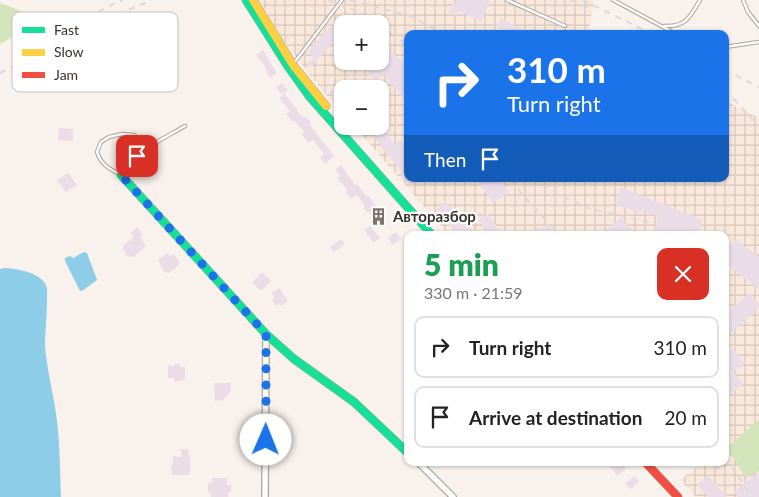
<!DOCTYPE html>
<meta charset="utf-8">
<style>
:root{--surface:#fff;--page:#f6f6f6;--text:#222;--muted:#767676;--line:#e0e0e0}
body{margin:0;font-family:Lato,sans-serif;background:var(--page);color:var(--text);height:100vh;display:flex;flex-direction:column;font-size:19px;white-space:nowrap}
*{box-sizing:border-box;margin:0}
p{font-size:16px;color:var(--muted)}
.icon{flex:none;width:28px;height:28px;fill:none;stroke:currentColor;stroke-width:2;stroke-linecap:round;stroke-linejoin:round}
.map{position:relative;flex:1;overflow:hidden}
.sheet{position:absolute;left:404px;top:231px;width:325px;height:235px;display:flex;flex-direction:column;background:var(--surface);border-radius:10px;box-shadow:0 1px 4px #0004}
.sheet>*{flex:none}
.top-card{position:absolute;left:404px;top:30px;width:325px;height:152px;border-radius:10px;box-shadow:0 1px 4px #0004;background:#1a73e8;color:#fff;overflow:hidden}
.tools{position:absolute;left:334px;top:15px;display:grid;gap:10px}
.tools a{display:grid;place-items:center;width:55px;height:55px;border-radius:10px;background:var(--surface);box-shadow:0 1px 4px #0004;font-size:25px}
.pin{position:absolute;display:grid;place-items:center;width:42px;height:42px;color:#fff;margin:-21px;border-radius:10px;box-shadow:0 2px 8px #0006}
.me{position:absolute;width:55px;margin:-28px;rotate:1deg;stroke-linejoin:round;filter:drop-shadow(0 0 4px #0008)}
.turn{display:flex;align-items:center;gap:18px;height:105px;padding:0 20px;font-size:22px}
.turn .icon{width:65px;height:65px;stroke-width:2.5}
.turn b{display:block;font-size:35px;line-height:42px}
.then{display:flex;align-items:center;height:48px;padding:0 20px;background:#0003;gap:10px;font-size:19px}
.round{display:grid;place-items:center;flex:none;width:52px;height:52px;border-radius:10px;background:var(--page)}
.overview{display:flex;align-items:center;justify-content:space-between;height:85px;padding:0 20px}
h1{font-size:30px;font-weight:800;line-height:38px;color:#1e9e55}
ul{padding:0;list-style:none}
li{display:flex;align-items:center;gap:15px;height:62px;margin:0 10px 8px;padding:0 10px;border:2px solid var(--line);border-radius:10px}
li div{flex:1}
li b{display:block;font-size:19px}
li em{font-style:normal}
.map>svg:first-child{display:block}
</style>
<div class="map">
<svg width="759" height="497" viewBox="0 0 759 497">
<defs>
<pattern id="industrial-grid" width="8" height="8" patternUnits="userSpaceOnUse" patternTransform="scale(1.25)"><rect width="8" height="8" fill="#fae8dc"/><path d="M0 4h8M4 0v8" fill="none" stroke="#d7c7bd"/></pattern>
</defs>
<rect width="100%" height="100%" fill="#f8f1ec"/>
<path fill="url(#industrial-grid)" fill-rule="evenodd" d="M260,0H594L589,30L595,34H408V179H725V101L759,118V497H696L680,480L702,463L725,462V235H449L354,126H380V89H342V114L317,84L280,36ZM342,24H380V61H342Z"/>
<g fill="#d3e4ba">
<polygon points="0,3 43,19 0,44"/>
<polygon points="759,419 759,471 746,478 727,448"/>
</g>
<g fill="#8dcde7">
<polygon points="84,252 87,253 97,280 82,291 80,291 65,261 65,258 70,256 73,258"/>
<path d="M5,268C18,269 39,272 46,285C49,290 45,335 45,346C47,371 54,396 57,421C60,446 60,472 61,497H0V269Z"/>
</g>
<g fill="#ebdde7">
<polygon points="457,0 490,0 481,22 458,11 455,16 449,12"/>
<polygon points="341,16 348,24 342,24 342,49 335,40 310,68 307,63 313,58 308,51"/>
<polygon points="501,18 516,26 532,34 510,34 496,27"/>
<polygon points="380,37 401,62 408,57 408,104 384,74 375,81 359,61 380,61"/>
<polygon points="263,50 277,73 270,78 265,69 266,68 256,55"/>
<polygon points="282,83 288,90 282,95 276,87"/>
<polygon points="336,87 342,95 335,100 329,92"/>
<polygon points="285,94 303,118 305,116 311,123 309,124 334,156 325,164 320,157 324,154 313,140 308,143 302,134 304,132 294,120 293,122 286,114 290,111 279,98"/>
<polygon points="366,126 382,126 394,144 400,140 408,149 408,179 419,179 411,186 400,174 402,172 385,152"/>
<polygon points="59,128 73,129 73,141 58,140"/>
<polygon points="341,165 355,185 357,184 367,197 368,195 385,218 379,223 368,211 367,212 363,208 365,206 357,195 351,199 346,192 348,190 337,178 340,176 335,170"/>
<polygon points="68,173 77,185 66,192 57,180"/>
<polygon points="477,179 499,179 509,192 493,203"/>
<polygon points="620,187 703,220 699,232 693,231 692,235 668,235 654,230 658,217 641,210 640,213 616,205"/>
<polygon points="445,201 476,235 458,235 436,210"/>
<polygon points="487,214 498,228 503,235 490,235 478,220"/>
<polygon points="621,217 637,235 600,235"/>
<polygon points="547,224 557,235 527,235 538,227 540,230"/>
<polygon points="370,226 380,238 374,243 364,230"/>
<polygon points="137,227 143,235 140,237 146,246 133,257 127,256 123,249 124,245 134,237 131,233"/>
<polygon points="396,232 401,239 393,245 388,238"/>
<polygon points="341,239 345,244 334,252 330,247"/>
<polygon points="735,239 759,257 759,289 725,263 725,252"/>
<polygon points="167,253 170,256 172,254 175,256 179,261 179,265 169,273 164,272 158,260"/>
<polygon points="262,272 271,281 261,291 252,283"/>
<polygon points="279,288 288,301 281,306 279,304 276,306 272,300 275,298 271,293"/>
<polygon points="749,293 759,304 759,308 725,338 725,315"/>
<polygon points="733,348 745,364 733,372 743,384 725,398 725,354"/>
<polygon points="175,364 179,364 181,367 185,367 185,379 175,382 174,378 168,378 168,365 174,366"/>
<polygon points="214,383 230,383 231,391 223,400 215,401"/>
<polygon points="181,449 188,449 190,463 191,463 189,475 172,475 171,465 173,464 173,456 181,457"/>
<polygon points="607,462 621,462 626,469 617,476"/>
<polygon points="711,462 726,462 717,470"/>
<polygon points="759,473 759,497 738,497 734,492 746,482 746,481"/>
<polygon points="708,475 727,497 708,497 697,485"/>
<polygon points="635,476 639,482 630,489 625,483"/>
<polygon points="212,478 227,478 227,485 231,485 231,492 229,493 228,497 211,497 211,494 208,492 208,484 212,482"/>
</g>
<g fill="none" stroke-linecap="round" stroke-linejoin="round">
<defs>
<g id="lane">
<polyline points="507,0 565,26"/>
<polyline points="613,0 676,34"/>
<polyline points="743,0 748,12 759,26"/>
<path d="M664,26C686,27 690,17 700,0"/>
<polyline points="725,47 759,42"/>
<polyline points="294,63 342,0"/>
<path d="M149,148L134,135L122,134L109,137L101,142L97,152C101,165 110,169 121,175C133,152 163,139 185,126"/>
</g>
<g id="street">
<polyline points="418,462 453,497"/>
<polyline points="265,497 266,334"/>
</g>
<g id="fast">
<polyline points="246,0 289,68 309,96 432,235"/>
<polyline points="121,175 266,334 294,359 354,402 408,453"/>
</g>
<polyline id="slow" points="253,0 293,65 326,106"/>
<polyline id="jam" points="645,462 678,497"/>
</defs>
<use href="#lane" stroke="#aba5a0" stroke-width="4.5"/>
<use href="#street" stroke="#aba5a0" stroke-width="8"/>
<use href="#fast" stroke="#aba5a0" stroke-width="9"/>
<use href="#slow" stroke="#aba5a0" stroke-width="9"/>
<use href="#jam" stroke="#aba5a0" stroke-width="9"/>
<use href="#lane" stroke="#fefdfc" stroke-width="2.5"/>
<use href="#street" stroke="#fefdfc" stroke-width="5.5"/>
<use href="#fast" stroke="#16e098" stroke-width="8"/>
<use href="#slow" stroke="#ffcf43" stroke-width="8"/>
<use href="#jam" stroke="#f24e42" stroke-width="8"/>
<g stroke="#dcd9d8" stroke-width="2" stroke-dasharray="6 6" stroke-linecap="butt">
<polyline points="328,0 359,12 377,24"/>
<polyline points="350,0 410,16 444,34"/>
<polyline points="571,0 588,8"/>
<polyline points="583,0 652,34"/>
<polyline points="380,26 408,46"/>
<polyline points="56,34 109,6 123,0"/>
<polyline points="725,70 759,87"/>
<polyline points="0,73 88,27 152,0"/>
<polyline points="725,90 759,126"/>
<polyline points="511,179 521,193 560,235"/>
<polyline points="532,179 557,194 588,208 652,223"/>
<polyline points="725,457 752,497"/>
</g>
</g>
<g fill="none" stroke-linecap="round" stroke-linejoin="round">
<polyline stroke="#1a73e8" stroke-width="9" stroke-dasharray="0 16.2" points="137,156 126,165 121,175 266,334 266,440"/>
</g>
<defs>
<symbol id="building-bare" viewBox="-9 -9 18 18"><path d="M-4-6H4V6H1V3H-1V6H-4ZM-2.5-4.3h1.7v1.8h-1.7ZM.8-4.3h1.7v1.8H.8ZM-2.5-1h1.7V.8h-1.7ZM.8-1h1.7V.8H.8Z" fill="#7b746f" stroke="#fff" stroke-width="2.5" paint-order="stroke"/></symbol>
</defs>
<g fill-rule="evenodd">
<use href="#building-bare" x="366" y="204" width="25" height="25"/>
</g>
<g text-anchor="middle" dominant-baseline="central" stroke-width="4.5" stroke-linejoin="round" paint-order="stroke">
<g font-size="15" font-weight="bold" fill="#38302b" stroke="#fff" text-anchor="start">
<text x="393" y="216">Авторазбор</text>
</g>
</g>
<rect x="12" y="12" width="166" height="80" rx="8" fill="#fff" stroke="#c3c1bf" stroke-width="1"/>
<rect x="22" y="27" width="23" height="6" fill="#16e098"/>
<rect x="22" y="49" width="23" height="7" fill="#ffcf43"/>
<rect x="22" y="72" width="23" height="6" fill="#f24e42"/>
<g font-size="14" fill="#38302b">
<text x="54" y="35">Fast</text>
<text x="54" y="57">Slow</text>
<text x="54" y="80">Jam</text>
</g>
</svg>
<div class="tools">
<a>+</a>
<a>−</a>
</div>
<div class="pin" style="left:137px;top:156px;background:#d93025"><svg class="icon" aria-label="arrive" viewBox="0 0 24 24"><path d="M6 21V4h12l-3 4 3 4H6"/></svg></div>
<svg class="me" style="left:266px;top:440px" viewBox="-20 -20 40 40"><circle r="19" fill="#fff"/><path d="M0-13L10 11 0 6-10 11z" fill="#1a73e8"/></svg>
<div class="top-card">
<div class="turn"><svg class="icon" aria-label="right" viewBox="0 0 24 24"><path d="M7 20v-9h11M14 6l5 5-5 5"/></svg><div><b>310 m</b>Turn right</div></div>
<div class="then">Then<svg class="icon" aria-label="arrive" viewBox="0 0 24 24"><path d="M6 21V4h12l-3 4 3 4H6"/></svg></div>
</div>
<section class="sheet">
<div class="overview"><div><h1>5 min</h1><p>330 m · 21:59</p></div><a class="round" style="background:#d93025;color:#fff"><svg class="icon" aria-label="close" viewBox="0 0 24 24"><path d="M6 6l12 12M18 6L6 18"/></svg></a></div>
<ul>
<li><svg class="icon" aria-label="right" viewBox="0 0 24 24"><path d="M7 20v-9h11M14 6l5 5-5 5"/></svg><div><b>Turn right</b></div><em>310 m</em></li>
<li><svg class="icon" aria-label="arrive" viewBox="0 0 24 24"><path d="M6 21V4h12l-3 4 3 4H6"/></svg><div><b>Arrive at destination</b></div><em>20 m</em></li>
</ul>
</section>
</div>
